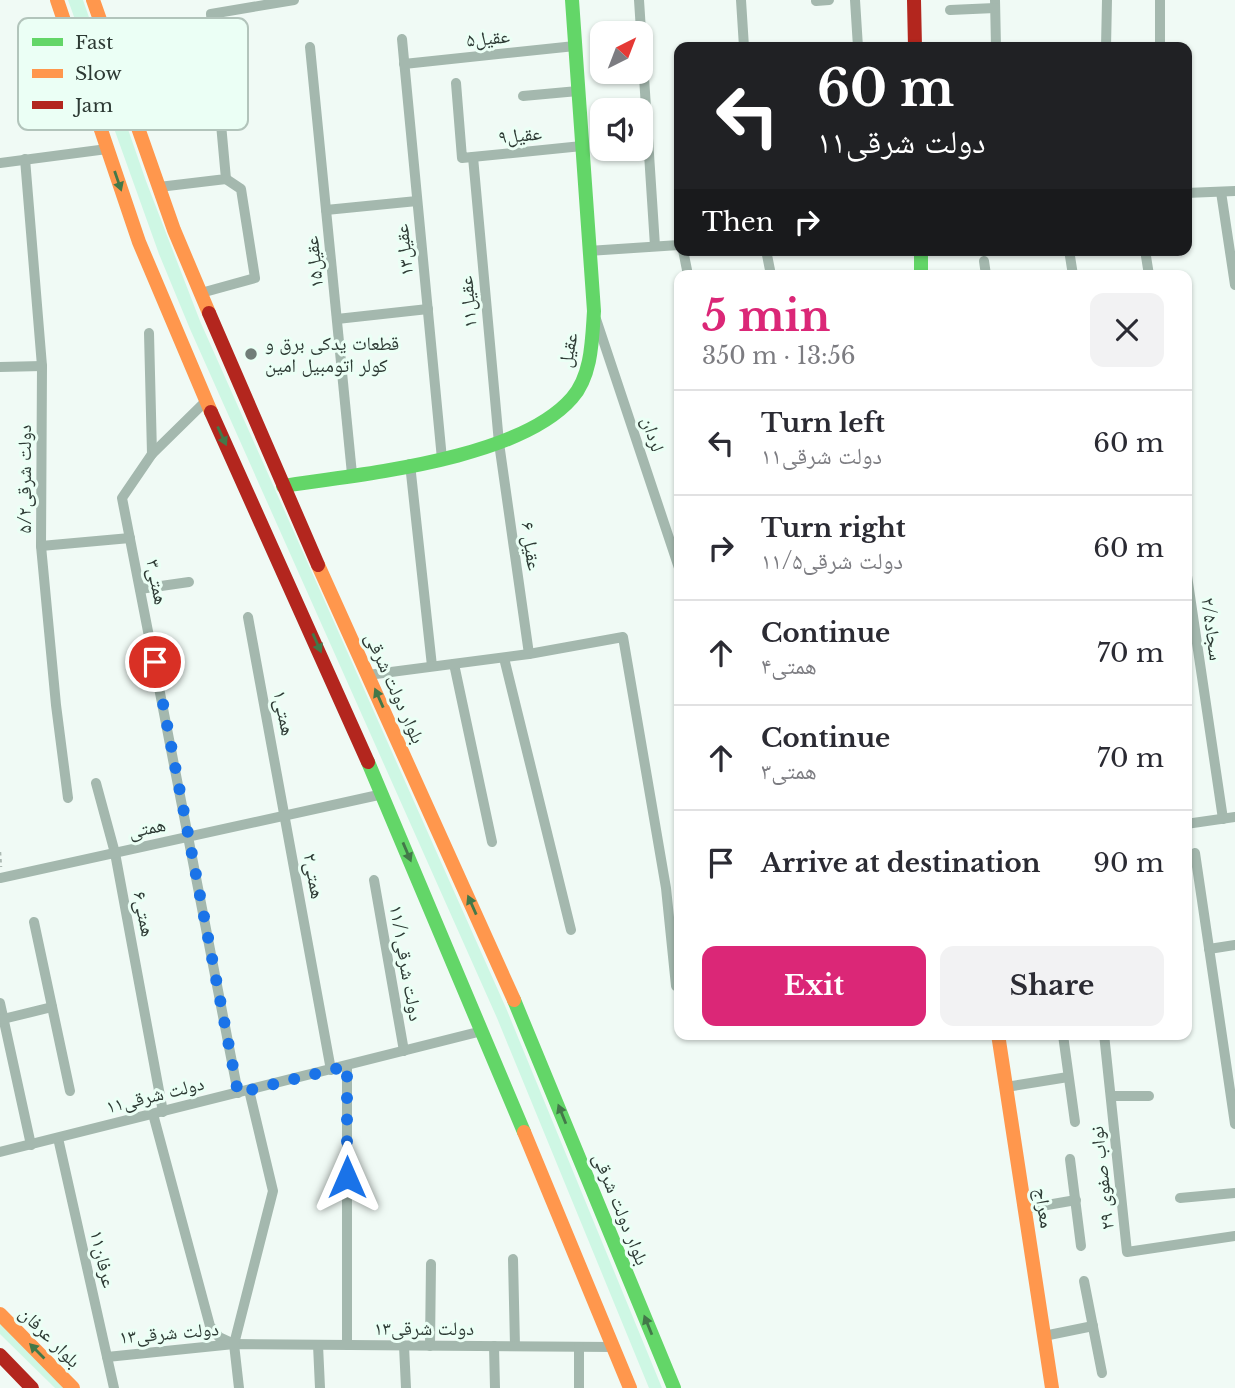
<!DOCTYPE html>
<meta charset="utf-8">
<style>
:root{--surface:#fff;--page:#f2f2f3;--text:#2b2b33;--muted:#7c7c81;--line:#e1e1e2;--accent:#db2777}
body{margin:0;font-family:"Libre Baskerville","Noto Naskh Arabic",serif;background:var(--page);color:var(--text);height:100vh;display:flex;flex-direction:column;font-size:26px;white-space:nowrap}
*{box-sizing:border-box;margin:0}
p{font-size:23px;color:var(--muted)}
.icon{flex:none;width:38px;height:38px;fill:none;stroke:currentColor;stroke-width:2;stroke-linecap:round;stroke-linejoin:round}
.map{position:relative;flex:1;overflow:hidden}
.drawer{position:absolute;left:674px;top:270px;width:518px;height:770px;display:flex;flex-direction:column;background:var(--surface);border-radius:14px;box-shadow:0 2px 5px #0004}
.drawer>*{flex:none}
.banner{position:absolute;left:674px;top:42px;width:518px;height:214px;border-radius:14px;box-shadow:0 2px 5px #0004;background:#202124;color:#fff;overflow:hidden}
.needle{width:46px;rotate:42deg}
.controls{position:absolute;left:590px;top:21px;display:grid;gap:14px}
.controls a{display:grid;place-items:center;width:63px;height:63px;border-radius:14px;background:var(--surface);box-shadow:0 2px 5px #0004;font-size:35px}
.pin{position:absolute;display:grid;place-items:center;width:60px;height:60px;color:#fff;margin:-30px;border:4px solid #fff;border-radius:50%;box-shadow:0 2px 7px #0007}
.me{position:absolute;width:77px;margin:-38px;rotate:0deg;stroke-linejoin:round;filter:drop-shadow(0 0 5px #0008)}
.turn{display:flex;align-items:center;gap:24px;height:147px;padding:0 28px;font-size:32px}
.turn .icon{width:91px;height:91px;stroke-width:2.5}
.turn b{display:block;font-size:49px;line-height:60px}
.then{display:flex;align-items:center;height:66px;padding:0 28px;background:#0003;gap:14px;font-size:26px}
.round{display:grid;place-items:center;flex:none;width:74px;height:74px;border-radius:14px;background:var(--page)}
.headline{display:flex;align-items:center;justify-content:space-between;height:119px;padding:0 28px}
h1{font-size:42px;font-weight:700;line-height:52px;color:var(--accent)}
.action{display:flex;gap:14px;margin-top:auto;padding:14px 28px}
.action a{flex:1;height:80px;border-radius:14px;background:var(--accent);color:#fff;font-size:28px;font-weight:700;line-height:80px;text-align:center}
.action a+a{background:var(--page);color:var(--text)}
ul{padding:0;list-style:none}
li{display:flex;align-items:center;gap:21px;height:105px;padding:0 28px;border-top:2px solid var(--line)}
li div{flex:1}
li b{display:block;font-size:26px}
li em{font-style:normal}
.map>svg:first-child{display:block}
</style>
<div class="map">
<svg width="1235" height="1388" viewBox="0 0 1235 1388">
<rect width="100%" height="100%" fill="#f0faf5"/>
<g fill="#cef7e4">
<polygon points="68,0 83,0 146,181 200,321 506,1008 662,1388 649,1388 497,1018 190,329 159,254"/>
<polygon points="0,1320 67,1388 55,1388 0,1334"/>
</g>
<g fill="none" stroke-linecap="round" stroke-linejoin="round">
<polyline stroke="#adbab4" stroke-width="2.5" stroke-dasharray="3.5 3.5" stroke-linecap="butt" points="0,852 1,867"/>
<g stroke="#a4b8ae" stroke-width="10">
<polyline points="639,0 655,246"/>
<polyline points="741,0 744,47"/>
<polyline points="855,0 858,47"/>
<polyline points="995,0 996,47"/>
<polyline points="1160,0 1160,47"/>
<polyline points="816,1 829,0"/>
<polyline points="950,10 995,8"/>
<polyline points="402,39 442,459"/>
<polyline points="310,47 352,474"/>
<polyline points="1106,47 1107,0"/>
<polyline points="110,49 213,28"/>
<polyline points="404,64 575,46"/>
<polyline points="456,83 462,158 582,146"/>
<polyline points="523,96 578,91"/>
<polyline points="473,157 499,443 529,654"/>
<polyline points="25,159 42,366 41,546 56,705 68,798"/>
<polyline points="0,163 107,149"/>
<polyline points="159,187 226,179 211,14 294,0"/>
<polyline points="1221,192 1235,285"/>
<polyline points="1186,193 1235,191"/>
<polyline points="326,210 417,201"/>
<polyline points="683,250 688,275"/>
<polyline points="766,250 771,275"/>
<polyline points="1069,250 1073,275"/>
<polyline points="1145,250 1149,275"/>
<polyline points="588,251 679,245"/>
<polyline points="984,261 986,275"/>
<polyline points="201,293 255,278 241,189 226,179"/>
<polyline points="337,319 428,309"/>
<polyline points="596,319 679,568"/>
<polyline points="149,333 152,454"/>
<polyline points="0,367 42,366"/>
<polyline points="206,401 152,454 122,498 238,1093"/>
<polyline points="410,464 432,666"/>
<polyline points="41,546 130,538"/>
<polyline points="1186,569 1223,819"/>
<polyline points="140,589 189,582"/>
<polyline points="248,617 331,1070"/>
<polyline points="504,658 571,930"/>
<polyline points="454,664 492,842"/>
<polyline points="368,675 529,654 623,637 666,888 676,986"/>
<polyline points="96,783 115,853 163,1112"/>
<polyline points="1186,824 1235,817"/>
<polyline points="1195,853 1235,1124"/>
<polyline points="0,878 383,794"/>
<polyline points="374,880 404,1051"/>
<polyline points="34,922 70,1091"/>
<polyline points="1209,949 1235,945"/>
<polyline points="0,1003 31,1145"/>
<polyline points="3,1019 52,1007"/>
<polyline points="1104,1034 1127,1252 1235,1236"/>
<polyline points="1063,1035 1075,1122"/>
<polyline points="1006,1087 1068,1077"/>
<polyline points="1111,1096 1149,1096"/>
<polyline points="153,1114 210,1326 219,1337 234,1344"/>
<polyline points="58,1138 114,1388"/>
<polyline points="0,1152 482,1031"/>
<polyline points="1070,1159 1081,1246"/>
<polyline points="1180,1198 1235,1193"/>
<polyline points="1024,1209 1076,1200"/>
<polyline points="513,1259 515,1346"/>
<polyline points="1084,1281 1102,1373"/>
<polyline points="1044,1336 1093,1326"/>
<polyline points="318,1345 320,1388"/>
<polyline points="347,1345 347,1066"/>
<polyline points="404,1346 406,1388"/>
<polyline points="430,1346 431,1264"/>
<polyline points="494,1346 495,1388"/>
<polyline points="107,1357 234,1344 613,1347"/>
<polyline points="239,1388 234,1344 273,1191 249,1090"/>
<polyline points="579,1388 579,1347"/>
</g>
<g stroke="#63d668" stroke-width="14">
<polyline points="921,250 921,275"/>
<path d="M283,486C361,474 518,460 572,398C592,375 592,340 594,311L572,0"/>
<polyline points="368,762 524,1132"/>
<polyline points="514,1000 674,1388"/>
</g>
<g stroke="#ff974d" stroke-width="14">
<polyline points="57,0 139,242 211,412"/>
<polyline points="93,0 174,230 209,313"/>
<polyline points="318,565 514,1000"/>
<polyline points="998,1034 1052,1388"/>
<polyline points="524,1132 630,1388"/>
<polyline points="0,1314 73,1388"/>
</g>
<g stroke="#b3261e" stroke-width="14">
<polyline points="914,0 915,47"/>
<polyline points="209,313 318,565"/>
<polyline points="211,412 368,762"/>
<polyline points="0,1355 32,1388"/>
</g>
</g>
<defs><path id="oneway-solid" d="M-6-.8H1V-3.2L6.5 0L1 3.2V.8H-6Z" transform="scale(1.75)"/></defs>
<g fill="#437849">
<use href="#oneway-solid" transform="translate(118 181) rotate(71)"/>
<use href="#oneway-solid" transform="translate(222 436) rotate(65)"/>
<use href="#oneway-solid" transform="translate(317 643) rotate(66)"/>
<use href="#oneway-solid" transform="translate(379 698) rotate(-114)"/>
<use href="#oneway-solid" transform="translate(407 852) rotate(67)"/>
<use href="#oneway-solid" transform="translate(472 905) rotate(-114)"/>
<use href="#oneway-solid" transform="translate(562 1114) rotate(-112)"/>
<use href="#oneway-solid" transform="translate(648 1325) rotate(-112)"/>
<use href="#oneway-solid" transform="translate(37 1351) rotate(-135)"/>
</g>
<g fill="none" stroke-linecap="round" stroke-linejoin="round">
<polyline stroke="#1a73e8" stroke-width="12" stroke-dasharray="0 21.6" points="155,662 238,1093 347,1066 347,1177"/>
</g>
<circle fill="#717d78" stroke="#ebfff5" stroke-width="2.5" cx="251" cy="354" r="7"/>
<g text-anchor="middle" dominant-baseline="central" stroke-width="6" stroke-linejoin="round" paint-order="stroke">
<g font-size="19" fill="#2d3a34" stroke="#ebfff5">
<text transform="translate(488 38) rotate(-6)">عقیل۵</text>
<text transform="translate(520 135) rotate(-6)">عقیل۹</text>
<text transform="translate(404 250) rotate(-96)">عقیل۱۳</text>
<text transform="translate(314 262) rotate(-96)">عقیل۱۵</text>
<text transform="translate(468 302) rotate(-95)">عقیل۱۱</text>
<text transform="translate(568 350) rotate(-79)">عقیل</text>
<text transform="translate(653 434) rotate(72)">لردان</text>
<text transform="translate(24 479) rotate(-90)">۵/۲دولت شرقی</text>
<text transform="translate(531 546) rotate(82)">عقیل ۶</text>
<text transform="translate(157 582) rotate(79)">۳همتی</text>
<text transform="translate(1212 629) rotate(82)">۲/۵سجاد</text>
<text transform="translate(395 688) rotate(66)">بلوار دولت شرقی</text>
<text transform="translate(284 713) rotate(79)">۱همتی</text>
<text transform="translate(147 828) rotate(-12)">همتی</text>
<text transform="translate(314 876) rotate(80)">۲همتی</text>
<text transform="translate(144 914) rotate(79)">۶همتی</text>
<text transform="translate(406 963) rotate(80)">۱۱/۱دولت شرقی</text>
<text transform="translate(155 1095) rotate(-14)">۱۱دولت شرقی</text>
<text transform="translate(1102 1178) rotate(-96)">نواب صفوی ۲۹</text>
<text transform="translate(1044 1208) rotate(81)">معراج</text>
<text transform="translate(621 1209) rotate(68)">بلوار دولت شرقی</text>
<text transform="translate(103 1259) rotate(77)">۱۱عرفان</text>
<text x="424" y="1328">۱۳دولت شرقی</text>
<text transform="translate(169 1333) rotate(-5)">دولت شرقی۱۳</text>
<text transform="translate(50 1337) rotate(45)">بلوار عرفان</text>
</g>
<g font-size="19" fill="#2d3a34" stroke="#ebfff5" text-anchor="start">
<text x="265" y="343">قطعات یدکی برق و<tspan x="265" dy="22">کولر اتومبیل امین</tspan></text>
</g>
</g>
<rect x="18" y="18" width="230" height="112" rx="10" fill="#ebfff5" stroke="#b2c4bb" stroke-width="2"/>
<rect x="32" y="38" width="31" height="8" fill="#63d668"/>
<rect x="32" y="69" width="31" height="9" fill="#ff974d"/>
<rect x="32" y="101" width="31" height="8" fill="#b3261e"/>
<g font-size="19" fill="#2d3a34">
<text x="75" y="49">Fast</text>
<text x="75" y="80">Slow</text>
<text x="75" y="112">Jam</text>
</g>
</svg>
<div class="controls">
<a><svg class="needle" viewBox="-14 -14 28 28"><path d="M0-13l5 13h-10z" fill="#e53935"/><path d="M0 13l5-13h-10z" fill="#7c7c81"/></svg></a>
<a><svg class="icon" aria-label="sound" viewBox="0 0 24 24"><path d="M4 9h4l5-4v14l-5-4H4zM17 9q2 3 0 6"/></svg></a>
</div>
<div class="pin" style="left:155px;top:662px;background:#d93025"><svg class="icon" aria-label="arrive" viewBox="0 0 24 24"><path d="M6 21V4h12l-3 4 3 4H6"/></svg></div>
<svg class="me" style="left:347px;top:1177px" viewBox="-20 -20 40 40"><path d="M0-17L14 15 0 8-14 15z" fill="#1a73e8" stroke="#fff" stroke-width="4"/></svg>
<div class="banner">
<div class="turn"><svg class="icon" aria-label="left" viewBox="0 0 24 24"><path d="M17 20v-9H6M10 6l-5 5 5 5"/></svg><div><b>60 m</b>۱۱دولت شرقی</div></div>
<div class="then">Then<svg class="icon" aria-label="right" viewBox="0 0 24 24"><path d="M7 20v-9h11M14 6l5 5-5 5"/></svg></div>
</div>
<section class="drawer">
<div class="headline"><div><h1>5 min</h1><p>350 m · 13:56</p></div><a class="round"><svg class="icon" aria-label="close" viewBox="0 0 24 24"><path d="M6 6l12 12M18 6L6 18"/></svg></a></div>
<ul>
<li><svg class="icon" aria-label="left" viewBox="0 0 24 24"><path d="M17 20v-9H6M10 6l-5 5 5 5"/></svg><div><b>Turn left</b><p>۱۱دولت شرقی</p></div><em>60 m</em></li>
<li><svg class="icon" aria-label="right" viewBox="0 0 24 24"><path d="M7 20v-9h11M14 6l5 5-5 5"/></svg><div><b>Turn right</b><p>۱۱/۵دولت شرقی</p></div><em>60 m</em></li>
<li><svg class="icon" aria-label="ahead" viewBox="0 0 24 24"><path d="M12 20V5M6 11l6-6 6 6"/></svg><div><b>Continue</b><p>۴همتی</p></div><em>70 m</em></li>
<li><svg class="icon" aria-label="ahead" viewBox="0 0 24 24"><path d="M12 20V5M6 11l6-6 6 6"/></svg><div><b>Continue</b><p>۳همتی</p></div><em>70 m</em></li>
<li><svg class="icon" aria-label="arrive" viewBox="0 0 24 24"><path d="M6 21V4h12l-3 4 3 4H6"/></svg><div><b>Arrive at destination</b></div><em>90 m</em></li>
</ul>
<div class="action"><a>Exit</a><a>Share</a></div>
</section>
</div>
